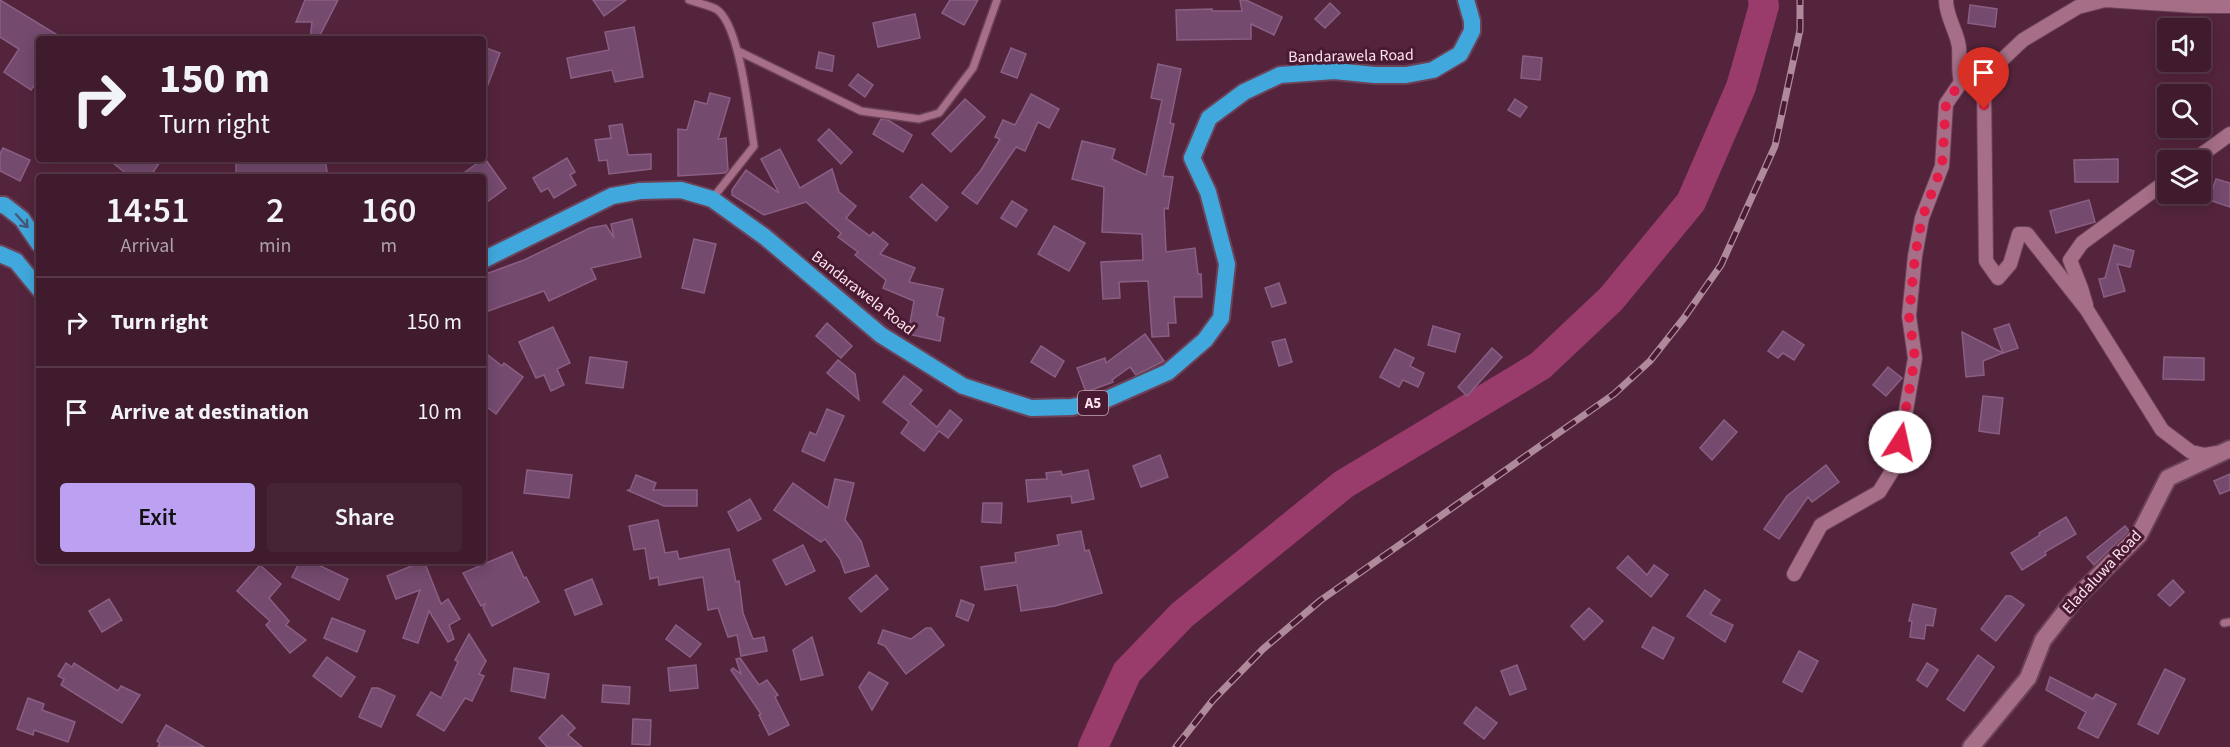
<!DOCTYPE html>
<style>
:root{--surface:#3f1b2d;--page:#462435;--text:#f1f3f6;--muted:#ada1aa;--line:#583949;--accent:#bca0f2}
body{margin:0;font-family:"Source Sans 3",sans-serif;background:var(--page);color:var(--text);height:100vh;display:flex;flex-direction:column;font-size:22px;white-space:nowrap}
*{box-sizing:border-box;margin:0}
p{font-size:20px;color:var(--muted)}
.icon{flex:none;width:33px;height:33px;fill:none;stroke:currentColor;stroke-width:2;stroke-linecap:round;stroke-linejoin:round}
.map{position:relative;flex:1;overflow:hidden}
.drawer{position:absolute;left:36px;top:174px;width:450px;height:390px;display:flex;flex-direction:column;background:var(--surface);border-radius:6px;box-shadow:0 3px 15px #0003,0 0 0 2px var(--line)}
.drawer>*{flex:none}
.top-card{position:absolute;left:36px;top:36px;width:450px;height:126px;border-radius:6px;box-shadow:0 3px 15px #0003,0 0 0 2px var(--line);background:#3f1b2d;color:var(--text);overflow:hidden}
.tools{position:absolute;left:2157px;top:18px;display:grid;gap:12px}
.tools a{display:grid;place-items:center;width:54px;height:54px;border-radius:6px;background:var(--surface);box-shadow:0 3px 15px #0003,0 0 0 2px var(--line);font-size:30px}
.pin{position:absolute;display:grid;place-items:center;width:51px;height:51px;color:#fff;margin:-62px -26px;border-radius:50% 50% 50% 0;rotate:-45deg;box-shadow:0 0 6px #0007}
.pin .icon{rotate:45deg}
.me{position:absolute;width:66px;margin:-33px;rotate:10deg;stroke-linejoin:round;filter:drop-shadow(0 0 4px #0008)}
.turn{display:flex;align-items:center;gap:21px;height:126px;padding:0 24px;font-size:27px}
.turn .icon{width:78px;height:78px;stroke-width:2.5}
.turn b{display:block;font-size:42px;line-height:51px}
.eta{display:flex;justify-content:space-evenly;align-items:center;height:102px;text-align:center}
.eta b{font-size:36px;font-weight:600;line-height:42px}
.cta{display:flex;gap:12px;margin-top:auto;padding:12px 24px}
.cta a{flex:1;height:69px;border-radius:6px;background:var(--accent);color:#111;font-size:24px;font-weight:600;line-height:69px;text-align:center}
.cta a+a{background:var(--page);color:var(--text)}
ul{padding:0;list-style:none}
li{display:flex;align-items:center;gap:18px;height:90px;padding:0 24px;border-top:2px solid var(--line)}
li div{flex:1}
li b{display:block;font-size:22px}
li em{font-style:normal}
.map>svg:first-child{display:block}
</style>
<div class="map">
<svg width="2230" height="747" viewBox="0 0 2230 747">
<rect width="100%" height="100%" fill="#54243c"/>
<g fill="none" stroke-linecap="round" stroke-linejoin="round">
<polyline stroke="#993c6b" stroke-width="30" points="1093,747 1127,672 1182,615 1344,484 1540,366 1611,299 1691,202 1741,87 1764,6 1763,0"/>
</g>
<g fill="#744a6e" stroke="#8a5f84" stroke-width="1.5">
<polygon points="0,0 64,39 39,39 39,78 31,90 4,72 19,49 0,37"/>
<polygon points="305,0 338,0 318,39 310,39 312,22 296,22"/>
<polygon points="593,0 626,0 604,16"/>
<polygon points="950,0 978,0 964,25 942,13"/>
<polygon points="1240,0 1246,0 1282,17 1274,35 1251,24 1251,39 1177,40 1176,10 1212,9 1212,11 1242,11"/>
<polygon points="1330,3 1340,13 1325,28 1315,19"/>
<polygon points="1970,5 1997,9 1995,27 1968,23"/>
<polygon points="915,14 920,38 878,47 873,23"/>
<polygon points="634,27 643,77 615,82 612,70 571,78 567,58 609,50 605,32"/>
<polygon points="483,47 500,53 484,95 483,95"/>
<polygon points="1011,48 1026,54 1017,78 1001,72"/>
<polygon points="819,52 834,56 832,71 816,68"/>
<polygon points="1523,56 1542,58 1540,80 1521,78"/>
<polygon points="1158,64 1181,69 1170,123 1174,124 1163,176 1173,177 1168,209 1164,208 1166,252 1195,248 1198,274 1201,274 1202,297 1174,297 1176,323 1168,323 1169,336 1152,337 1148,281 1119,282 1120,298 1103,299 1101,262 1143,260 1142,234 1102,232 1104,187 1072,179 1082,141 1115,149 1112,159 1146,175 1162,100 1151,98"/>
<polygon points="858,74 873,85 865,97 849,85"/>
<polygon points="710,93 730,98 718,139 726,138 728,170 725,173 678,176 678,129 687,130 695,101 707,104"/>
<polygon points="1031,94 1059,109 1049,128 1038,122 1025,151 1016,147 977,204 962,193 981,170 1000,139 995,137 1003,120 1015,125"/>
<polygon points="965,99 985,117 951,152 932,134"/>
<polygon points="1515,99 1527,107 1520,117 1508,110"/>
<polygon points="881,119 888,120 912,135 903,152 873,134"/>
<polygon points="622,124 628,155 651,154 651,169 609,174 607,160 599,161 595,140 611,138 609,126"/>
<polygon points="829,129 852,152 841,164 818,140"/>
<polygon points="3,148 30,160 20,181 0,171 0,154"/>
<polygon points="780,149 800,188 832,169 839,192 856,206 846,218 870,236 873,232 888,244 880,254 915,268 909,282 943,289 937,316 944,318 940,341 908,334 914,301 883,288 886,280 855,255 858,252 838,237 841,233 806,202 764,215 732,195 732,190 746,170 779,193 761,159"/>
<polygon points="483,156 506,188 483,205 483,177 458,177 483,159"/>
<polygon points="567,158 575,172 570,175 576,185 554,198 548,188 541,192 533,178"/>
<polygon points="108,159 162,159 150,177 121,177 124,172"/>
<polygon points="285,159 325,159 328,177 236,177 236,160 286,162"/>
<polygon points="2118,159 2118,182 2075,182 2074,160"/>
<polygon points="2216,179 2230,183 2230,207 2209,200"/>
<polygon points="922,184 948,207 936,221 910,197"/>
<polygon points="2089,200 2095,222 2056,233 2050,211"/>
<polygon points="1012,201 1027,210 1016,227 1001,218"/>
<polygon points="632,219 641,257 591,268 596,279 549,301 544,291 483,313 483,275 524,260 590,228 606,225 614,238 611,224"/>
<polygon points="1054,226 1085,243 1069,271 1038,254"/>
<polygon points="694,239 716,244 704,293 682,288"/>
<polygon points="2114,245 2134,251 2130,267 2117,264 2125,291 2104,297 2099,279 2105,278"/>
<polygon points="1279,283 1286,303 1272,307 1265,288"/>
<polygon points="827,323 852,346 841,358 816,336"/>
<polygon points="2009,324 2018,348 2003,353 1994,329"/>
<polygon points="1433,326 1460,334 1455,352 1428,345"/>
<polygon points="553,327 570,363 557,369 564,385 551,391 544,375 536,378 519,342"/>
<polygon points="1783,331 1804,345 1794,360 1783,353 1778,358 1768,351"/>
<polygon points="1962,332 2003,353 1983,361 1984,375 1966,377"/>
<polygon points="1145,334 1164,361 1136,375 1130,367 1112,380 1113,382 1086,392 1077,368 1105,358 1106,363"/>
<polygon points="1285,339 1292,362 1279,366 1272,342"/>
<polygon points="1041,346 1064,361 1055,377 1031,362"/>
<polygon points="1492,348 1502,357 1467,396 1458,387"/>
<polygon points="1395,349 1414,358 1410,366 1424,373 1418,387 1403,380 1399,387 1380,377"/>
<polygon points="483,351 502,366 504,363 523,377 496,414 483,404"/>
<polygon points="590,357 627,362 623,388 586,383"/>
<polygon points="2164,357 2204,358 2204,380 2163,379"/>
<polygon points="838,360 855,374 859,400 827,373"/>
<polygon points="1888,367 1902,378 1886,396 1873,385"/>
<polygon points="904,376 922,390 910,404 937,427 950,410 962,420 948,438 939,431 924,451 901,433 909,422 883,402"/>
<polygon points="1983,396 2003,398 1999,434 1979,431"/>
<polygon points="827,409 844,416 824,461 802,451 810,432 816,435"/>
<polygon points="1724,420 1737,432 1712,460 1700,448"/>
<polygon points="1160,455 1168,477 1141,487 1133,466"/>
<polygon points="1826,465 1839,482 1812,502 1808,497 1779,539 1764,529 1787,496"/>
<polygon points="527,470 572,475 569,498 524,493"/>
<polygon points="1088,470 1094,499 1072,503 1071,496 1028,502 1026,480 1047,479 1046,473 1061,471 1062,475"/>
<polygon points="2230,474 2230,490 2220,494 2214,481"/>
<polygon points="636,475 656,483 653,490 697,490 697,506 664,506 627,490 630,490"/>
<polygon points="835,479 854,483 845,520 861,541 869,566 845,573 840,559 825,539 821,542 774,510 793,483 828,508"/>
<polygon points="750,499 761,519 738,531 728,512"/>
<polygon points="983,503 1002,503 1001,523 982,522"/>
<polygon points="2066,517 2076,534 2045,552 2046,555 2022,570 2011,553 2040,535 2039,533"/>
<polygon points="658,520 665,553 677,551 679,559 729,549 736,582 739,581 743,613 753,639 764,637 767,651 741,656 737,635 728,637 718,608 708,610 703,577 659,585 658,577 650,579 645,548 634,550 629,526"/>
<polygon points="2125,526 2129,531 2094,565 2087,557"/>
<polygon points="1081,531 1085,551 1089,550 1102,593 1055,606 1021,611 1017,585 985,590 981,567 1016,562 1015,553 1059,545 1057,535"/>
<polygon points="803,545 815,571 786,585 773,560"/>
<polygon points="512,552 524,578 526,577 539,602 492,626 483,608 485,604 481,606 463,573"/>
<polygon points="1628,556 1647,575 1654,565 1668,575 1651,597 1617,568"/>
<polygon points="300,561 310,561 348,579 339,600 292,577"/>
<polygon points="424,561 441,604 448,599 460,619 449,625 454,639 448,642 429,611 418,643 403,638 420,590 396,599 387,576"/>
<polygon points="260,565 281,584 269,598 289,621 286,625 306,640 290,653 266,625 270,621 237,591"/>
<polygon points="876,575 888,589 861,612 849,598"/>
<polygon points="592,579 602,604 575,615 565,590"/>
<polygon points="2173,580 2184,592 2170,606 2158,595"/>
<polygon points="1705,590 1720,600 1710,614 1733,625 1725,642 1687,616"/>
<polygon points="2006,596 2011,596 2024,605 1996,641 1981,629"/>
<polygon points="109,599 122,620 102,632 89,611"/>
<polygon points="961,600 974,605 968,621 956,616"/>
<polygon points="1913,604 1936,609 1933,626 1926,625 1924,639 1910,637 1912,621 1909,621"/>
<polygon points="1589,608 1603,621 1584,640 1571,626"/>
<polygon points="332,618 365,631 357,652 324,638"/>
<polygon points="676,625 701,644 690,657 666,639"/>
<polygon points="1653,627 1674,638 1663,659 1642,647"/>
<polygon points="926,628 931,628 944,645 906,674 885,646 878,643 883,630 911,639"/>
<polygon points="469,634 486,661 479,674 484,676 472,701 465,698 444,731 417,715 431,692 441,698 458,662 455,660"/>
<polygon points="812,637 823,675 801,680 793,650"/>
<polygon points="1799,651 1818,661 1802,692 1783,682"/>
<polygon points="1978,655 1994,667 1964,711 1947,699"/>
<polygon points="327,657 355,677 341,697 313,676"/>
<polygon points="740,658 759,685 767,680 778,695 775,697 789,725 769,735 759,715 761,714 731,670 733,668 741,674 736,659"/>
<polygon points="66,663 72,667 74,663 118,691 121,686 140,695 122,723 61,685 64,679 58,676"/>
<polygon points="1927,663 1938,670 1927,687 1917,680"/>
<polygon points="696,665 698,688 670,691 668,668"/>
<polygon points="1517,665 1526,689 1510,695 1501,671"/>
<polygon points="514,668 549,674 545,698 511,691"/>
<polygon points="2165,669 2185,679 2158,734 2138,724"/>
<polygon points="869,672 888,683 872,710 859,687"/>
<polygon points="2050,677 2093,699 2096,694 2116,704 2098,738 2078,728 2086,712 2046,690"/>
<polygon points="603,685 630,687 629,704 602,702"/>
<polygon points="372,688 378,688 395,696 381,727 359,717"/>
<polygon points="28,698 44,704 42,710 75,722 68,742 34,730 33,735 17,729"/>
<polygon points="1476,707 1497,723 1484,739 1464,723"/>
<polygon points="562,715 575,728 568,735 582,747 547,747 539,738"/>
<polygon points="633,719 651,720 650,745 632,744"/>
<polygon points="166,725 204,747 158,747 160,743 157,741"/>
</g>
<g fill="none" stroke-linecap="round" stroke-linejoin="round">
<defs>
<g id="service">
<path d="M689,0C698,3 708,5 716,9C740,23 749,117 754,146L712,199"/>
<polyline points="738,51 861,111 919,119 939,113 973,68 997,0"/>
<polyline points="2224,623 2230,622"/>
</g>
<g id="minor">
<path d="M1946,0C1946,17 1957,31 1959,47C1960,59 1958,70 1961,82"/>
<polyline points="2194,160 2230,134"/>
<polyline points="2086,305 2081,288 2070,260 2082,243 2168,180"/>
<polyline points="2217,453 2205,455 2191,452 2162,430 2087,310 2027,234 2019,234 2010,264 1998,278 1986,261 1984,88 1986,75 2023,40 2078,7 2105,0 2196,6 2230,6"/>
<polyline points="1794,574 1821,525 1879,492 1897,463 1915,358 1909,316 1915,256 1922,218 1942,166 1946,104 1961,82 1971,81 1984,88"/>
</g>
<polyline id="tertiary" points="1971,747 2028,678 2043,640 2074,600 2139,535 2168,478 2230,449"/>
<g id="trunk">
<polyline points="0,205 4,205 22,219 39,244"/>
<polyline points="0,254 16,261 39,289"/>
<polyline points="483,260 612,196 640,191 681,190 712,199 765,237 881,335 963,386 1031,408 1072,407 1105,400 1168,372 1205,340 1221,318 1227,264 1208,192 1192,158 1209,118 1244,92 1280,75 1334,71 1375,75 1406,75 1433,70 1460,54 1472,31 1472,21 1466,0"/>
</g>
</defs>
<use href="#service" stroke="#6b4258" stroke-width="10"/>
<use href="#minor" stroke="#6b4258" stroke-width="16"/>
<use href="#tertiary" stroke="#6b4258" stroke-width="20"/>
<use href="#trunk" stroke="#6b4258" stroke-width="20"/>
<use href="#service" stroke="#a66f87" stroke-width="7"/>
<use href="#minor" stroke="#a66f87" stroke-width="14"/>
<use href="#tertiary" stroke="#a66f87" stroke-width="16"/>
<use href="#trunk" stroke="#40a8dc" stroke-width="16"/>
<defs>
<polyline id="rail" points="1176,747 1213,700 1263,649 1321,600 1614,394 1650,361 1684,318 1721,265 1775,146 1800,30 1800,0"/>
</defs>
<use href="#rail" stroke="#ae8a9a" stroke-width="7"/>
<use href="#rail" stroke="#491a31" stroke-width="4.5" stroke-dasharray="14" stroke-linecap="butt"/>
</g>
<defs><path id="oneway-shaft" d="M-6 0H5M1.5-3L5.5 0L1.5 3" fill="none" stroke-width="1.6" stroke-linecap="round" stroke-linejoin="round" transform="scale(1.5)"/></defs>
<use stroke="#455a7e" href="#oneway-shaft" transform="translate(22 221) rotate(48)"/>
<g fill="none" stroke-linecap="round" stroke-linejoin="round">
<polyline stroke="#e11d48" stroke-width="10" stroke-dasharray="0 18" points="1900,442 1915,358 1909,316 1915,256 1922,218 1942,166 1946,104 1961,81 1971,81 1984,88 1984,109"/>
</g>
<g text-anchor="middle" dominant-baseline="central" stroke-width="6" stroke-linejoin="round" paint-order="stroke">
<rect fill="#491a31" stroke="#c7a7b5" stroke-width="1.5" x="1078" y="391" width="30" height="24" rx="4.5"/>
<g font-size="15" font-weight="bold" fill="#fde3ed">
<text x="1093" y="403">A5</text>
</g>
<g font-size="16" fill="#fde3ed" stroke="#491a31">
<text transform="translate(1351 56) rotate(-1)">Bandarawela Road</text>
<text transform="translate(863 293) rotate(38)">Bandarawela Road</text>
<text transform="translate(2102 572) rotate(-47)">Eladaluwa Road</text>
</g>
</g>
</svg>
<div class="tools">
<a><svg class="icon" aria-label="sound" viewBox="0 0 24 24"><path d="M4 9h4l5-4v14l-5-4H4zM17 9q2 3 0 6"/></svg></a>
<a><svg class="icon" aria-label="search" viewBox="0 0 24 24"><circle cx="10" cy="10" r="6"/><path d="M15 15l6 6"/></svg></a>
<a><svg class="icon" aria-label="layers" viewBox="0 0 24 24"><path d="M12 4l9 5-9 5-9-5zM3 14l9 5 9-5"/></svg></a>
</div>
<div class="pin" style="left:1984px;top:109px;background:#d93025"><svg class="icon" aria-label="arrive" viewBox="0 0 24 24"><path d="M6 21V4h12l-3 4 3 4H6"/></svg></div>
<svg class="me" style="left:1900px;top:442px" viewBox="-20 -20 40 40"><circle r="19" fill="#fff"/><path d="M0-13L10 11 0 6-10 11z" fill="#e11d48"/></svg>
<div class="top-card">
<div class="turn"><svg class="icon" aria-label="right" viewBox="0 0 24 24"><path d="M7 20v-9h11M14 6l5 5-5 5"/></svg><div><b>150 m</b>Turn right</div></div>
</div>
<section class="drawer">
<div class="eta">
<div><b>14:51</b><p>Arrival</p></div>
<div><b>2</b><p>min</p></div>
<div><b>160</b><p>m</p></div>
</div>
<ul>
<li><svg class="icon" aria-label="right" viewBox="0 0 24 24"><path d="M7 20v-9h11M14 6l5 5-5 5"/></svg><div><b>Turn right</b></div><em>150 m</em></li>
<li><svg class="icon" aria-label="arrive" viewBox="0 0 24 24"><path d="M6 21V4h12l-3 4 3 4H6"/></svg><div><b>Arrive at destination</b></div><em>10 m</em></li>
</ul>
<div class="cta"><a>Exit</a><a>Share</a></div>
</section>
</div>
